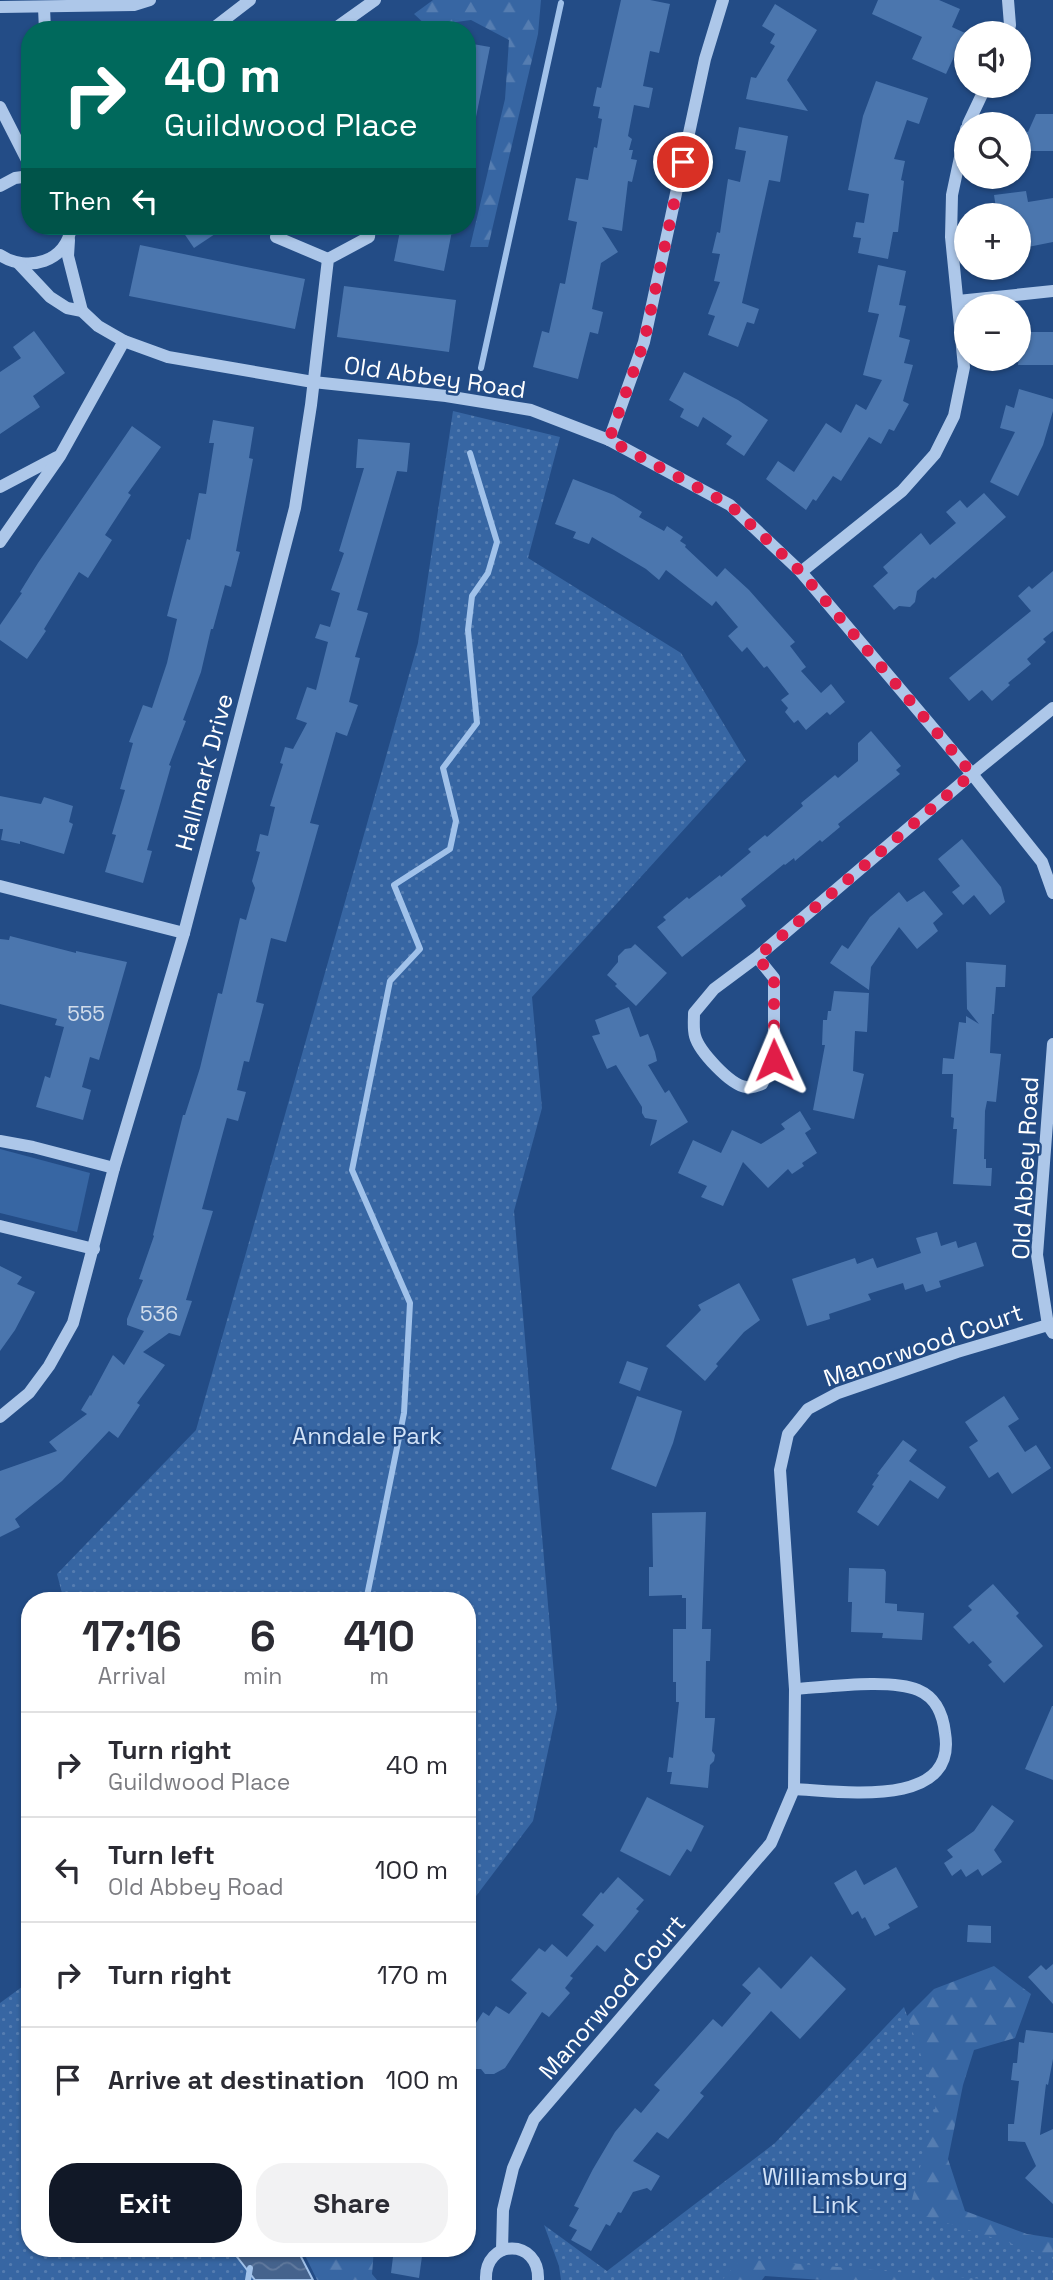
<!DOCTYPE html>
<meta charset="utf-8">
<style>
:root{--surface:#fff;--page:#f2f2f3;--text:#2b2b33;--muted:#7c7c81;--line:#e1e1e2;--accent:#111827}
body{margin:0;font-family:"Space Grotesk",sans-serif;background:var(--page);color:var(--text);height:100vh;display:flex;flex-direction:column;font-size:26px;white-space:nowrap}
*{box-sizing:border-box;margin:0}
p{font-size:23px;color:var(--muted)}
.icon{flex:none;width:38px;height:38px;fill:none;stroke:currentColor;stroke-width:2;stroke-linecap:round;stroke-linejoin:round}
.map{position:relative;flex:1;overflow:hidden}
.sheet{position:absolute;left:21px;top:1592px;width:455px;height:665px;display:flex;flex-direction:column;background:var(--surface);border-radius:28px;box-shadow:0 2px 5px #0004}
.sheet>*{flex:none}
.guide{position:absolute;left:21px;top:21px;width:455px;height:214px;border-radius:28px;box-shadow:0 2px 5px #0004;background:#00695c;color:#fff;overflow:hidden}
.tools{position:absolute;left:954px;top:21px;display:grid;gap:14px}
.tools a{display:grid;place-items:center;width:77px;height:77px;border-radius:50%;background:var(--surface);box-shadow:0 2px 5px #0004;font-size:35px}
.pin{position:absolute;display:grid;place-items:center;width:60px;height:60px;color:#fff;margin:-30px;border:4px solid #fff;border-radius:50%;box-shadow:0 2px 7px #0007}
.me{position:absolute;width:77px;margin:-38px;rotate:359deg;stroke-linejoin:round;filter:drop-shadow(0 0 5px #0008)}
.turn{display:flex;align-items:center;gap:24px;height:147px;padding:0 28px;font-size:32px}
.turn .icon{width:91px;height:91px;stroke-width:2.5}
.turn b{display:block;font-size:49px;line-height:60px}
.then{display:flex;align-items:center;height:66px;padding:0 28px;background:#0003;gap:14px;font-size:26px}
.eta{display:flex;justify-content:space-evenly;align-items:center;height:119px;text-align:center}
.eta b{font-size:42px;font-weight:800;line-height:49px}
.action{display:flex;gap:14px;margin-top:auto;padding:14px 28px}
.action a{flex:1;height:80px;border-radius:28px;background:var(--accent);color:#fff;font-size:28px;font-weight:800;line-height:80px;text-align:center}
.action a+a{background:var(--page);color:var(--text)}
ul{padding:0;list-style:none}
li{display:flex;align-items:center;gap:21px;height:105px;padding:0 28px;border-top:2px solid var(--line)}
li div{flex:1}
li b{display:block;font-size:26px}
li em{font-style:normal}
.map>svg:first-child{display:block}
</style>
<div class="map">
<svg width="1053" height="2280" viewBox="0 0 1053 2280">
<defs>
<pattern id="forest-firs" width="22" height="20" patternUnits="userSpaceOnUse" patternTransform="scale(1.75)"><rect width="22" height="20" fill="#3766a3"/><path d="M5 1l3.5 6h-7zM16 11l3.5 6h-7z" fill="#557db1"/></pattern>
<pattern id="park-dots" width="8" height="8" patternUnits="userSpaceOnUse" patternTransform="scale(1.75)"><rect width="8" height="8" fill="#3766a3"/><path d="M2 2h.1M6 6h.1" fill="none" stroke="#557db1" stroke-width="1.8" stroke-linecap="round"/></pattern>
<pattern id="water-waves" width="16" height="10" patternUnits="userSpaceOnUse" patternTransform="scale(1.75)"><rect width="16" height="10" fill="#45638d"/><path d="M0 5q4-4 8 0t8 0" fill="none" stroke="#617a9e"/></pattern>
</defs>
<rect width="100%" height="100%" fill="#234c86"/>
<polygon fill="#3766a3" points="0,1149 90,1173 77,1232 0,1213"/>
<g fill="url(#forest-firs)">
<polygon points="433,0 541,0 538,34 488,247 470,247 505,99 509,40 471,20 427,26 414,14"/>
<polygon points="994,1966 1031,1994 1015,2038 974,2050 963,2085 948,2159 965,2211 1027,2234 1053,2238 1053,2280 822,2280 765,2276 762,2280 694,2280 848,2075 934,1989"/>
<polygon points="302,2249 374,2249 372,2274 377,2280 317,2280"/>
</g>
<g fill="url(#park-dots)">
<polygon points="453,411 560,437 528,558 681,653 746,761 532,997 542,1108 514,1211 557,1709 533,1821 467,1908 467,1601 64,1601 57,1574 196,1430 418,643"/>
<polygon points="30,1981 30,2249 286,2249 301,2280 0,2280 0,2003"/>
<polygon points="904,2007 937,2101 909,2211 1053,2257 1053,2280 995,2280 741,2259 722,2280 561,2280 559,2266 544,2225 607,2271 775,2143"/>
</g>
<polygon fill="url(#water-waves)" stroke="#a1c2ea" stroke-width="2" points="231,2249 297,2249 313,2280 255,2280"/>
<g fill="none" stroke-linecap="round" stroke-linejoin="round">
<g stroke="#a1c2ea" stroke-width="6">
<polyline points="481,368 561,3"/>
<polyline points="366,1601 404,1413 410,1303 352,1170 390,981 420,949 394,885 450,849 456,821 443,768 477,723 468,630 472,596 488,573 497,542 470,453"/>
<polyline points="248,2280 250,2268"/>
</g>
</g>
<g fill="#4b76ae">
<polygon points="621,0 650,0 670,4 659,53 650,51 643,86 653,88 649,108 634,105 628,136 632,139 629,150 633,150 631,159 637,160 632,182 628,181 622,231 602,227 618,252 601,263 592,309 603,312 598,334 590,332 578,379 533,367 542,331 549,333 560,283 565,284 577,222 568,220 576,178 588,180 594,147 597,148 602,119 598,118 600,107 593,106 597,87 601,88"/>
<polygon points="878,0 939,0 960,9 952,27 965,33 946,74 912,59 922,37 872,14"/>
<polygon points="775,4 817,30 787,80 808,111 746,99 751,77 756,78 775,46 770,43 775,34 762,26"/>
<polygon points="467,43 490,47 475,122 467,122"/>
<polygon points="876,81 928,98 919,124 907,120 894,159 905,161 901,180 904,181 898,232 893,232 888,259 858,253 861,238 853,237 856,222 864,223 869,194 848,190 863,116"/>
<polygon points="1036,114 1053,114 1053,151 1018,151 1018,129 1028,132"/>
<polygon points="739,127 788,136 780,182 769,180 742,303 759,309 754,324 747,322 738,347 708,335 715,316 708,314 720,282 714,281 720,254 712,253 717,232 720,233 728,179 740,182 746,151 735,149"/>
<polygon points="1026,191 1028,202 1053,198 1053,242 1018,249 1018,215 997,215 994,195"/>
<polygon points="179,226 227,226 194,248"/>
<polygon points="401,226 453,226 444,271 394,261"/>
<polygon points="140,245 305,279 295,329 129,296"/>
<polygon points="878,265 906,271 899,305 906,306 899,337 910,340 904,363 913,365 903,401 909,404 894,431 889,429 881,444 869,437 841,481 833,476 816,501 813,499 806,510 766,479 778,461 794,472 826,423 841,433 856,404 866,410 882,380 863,375 879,314 868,312"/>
<polygon points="344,286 456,300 449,352 337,337"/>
<polygon points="34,331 65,373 33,396 40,407 0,434 0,372 21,358 13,347"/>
<polygon points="1022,332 1053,332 1053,365 1018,365"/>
<polygon points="684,372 738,400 768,420 744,456 726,444 732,436 703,417 698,427 680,417 684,409 669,400"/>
<polygon points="1019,389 1053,399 1053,411 1043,445 1018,496 990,482 1015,432 1000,428 1006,405 1014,408"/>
<polygon points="213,420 254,427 249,458 253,459 236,551 240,552 231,587 225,585 213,629 211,629 201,672 183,720 186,721 169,765 171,766 147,850 152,851 143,883 105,872 116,835 112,834 125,790 120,789 133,743 129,742 143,705 152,708 167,663 177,619 167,616 187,539 190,540 199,493 206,494 214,443 209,443"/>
<polygon points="132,426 161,447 128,493 131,495 105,535 112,540 88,578 79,572 44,629 46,631 27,659 0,640 0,625 22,593 20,592 38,563"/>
<polygon points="358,439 410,443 407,472 397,471 357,610 368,613 355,657 360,658 349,702 358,705 347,736 336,732 310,823 319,825 286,942 271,938 256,1002 264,1004 249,1062 244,1061 237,1090 246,1092 238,1121 227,1118 202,1209 213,1211 186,1300 192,1301 180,1336 169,1333 143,1352 165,1365 137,1403 140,1405 118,1438 109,1431 62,1481 15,1519 20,1527 0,1537 0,1471 57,1451 49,1442 87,1414 81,1410 90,1395 91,1396 113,1355 124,1365 144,1331 127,1325 127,1319 143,1280 139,1279 154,1236 153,1235 183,1115 185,1115 200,1068 218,993 222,994 240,918 246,920 255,888 252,881 260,852 256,851 260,834 268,836 275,807 270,806 283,764 280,763 285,747 293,749 307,723 296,719 307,687 316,690 328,642 315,638 320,624 330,627 340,593 331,590 344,553 339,551 364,468 356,468"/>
<polygon points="573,479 614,495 642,512 639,517 664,531 667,526 683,537 680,541 686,545 685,547 717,577 725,568 749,590 795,642 790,646 806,667 801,671 821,693 831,684 845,702 830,715 827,712 806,730 798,720 794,723 785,712 788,708 781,700 789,694 767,666 764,668 747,647 742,652 728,636 738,627 716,601 712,606 666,570 659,580 646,569 592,537 589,544 573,538 576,532 555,524"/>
<polygon points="984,493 1006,517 935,579 933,577 917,591 915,602 910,607 899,606 894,610 873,586 888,573 883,567 921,533 930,545 956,523 946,512 960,500 967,508"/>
<polygon points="1053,571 1053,631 1043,639 1046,642 1027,659 1031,664 1008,683 1010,685 992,701 982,690 969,701 949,678 1031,611 1018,596 1029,586 1032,589"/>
<polygon points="871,731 901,766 896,770 900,774 838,824 840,827 822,842 820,840 795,861 794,858 785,865 784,864 741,899 746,906 682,957 657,927 666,920 663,917 687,897 689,899 720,875 721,877 751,852 748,849 765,835 767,837 803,806 801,803 835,775 838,778 858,761 858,743"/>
<polygon points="0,796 41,804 44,797 73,806 69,822 73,824 64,854 20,841 20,844 1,840 3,829 0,829"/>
<polygon points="962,839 1001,887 1005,902 990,915 974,895 963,905 952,892 960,886 938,859"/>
<polygon points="924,891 943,914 933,923 938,931 917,949 899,927 871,967 869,990 830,963 842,945 848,949 870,917 899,892 907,902"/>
<polygon points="10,936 76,953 76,951 127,962 99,1060 90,1057 82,1087 91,1090 83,1120 36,1107 45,1076 50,1078 64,1027 55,1025 57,1019 0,1004 0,939 9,940"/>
<polygon points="635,944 667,973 636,1006 615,986 617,984 607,975 618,962 618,956 625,949 631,948"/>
<polygon points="966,962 1006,965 1005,987 996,987 994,1014 992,1014 990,1053 1001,1054 996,1102 987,1101 985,1111 984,1159 986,1159 986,1168 992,1168 991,1186 953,1184 957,1129 953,1129 954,1118 951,1117 953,1074 942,1074 943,1058 954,1059 959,1022 966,1023 966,1016 979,1024 967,1009"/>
<polygon points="834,991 869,993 867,1032 855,1031 853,1071 864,1074 854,1119 813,1110 825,1045 822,1045 823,1020 827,1020 828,1011 831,1011"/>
<polygon points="629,1007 640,1037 648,1034 655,1052 657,1061 648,1065 665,1093 669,1090 688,1122 650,1146 657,1120 645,1118 642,1113 642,1107 616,1065 607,1069 592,1036 600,1034 595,1020"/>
<polygon points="800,1111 811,1129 805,1133 817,1153 802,1163 804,1166 792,1174 788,1169 768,1188 743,1162 723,1206 701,1197 707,1186 678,1173 693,1140 721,1153 732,1130 761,1144 785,1129 781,1124"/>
<polygon points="937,1232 941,1246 956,1241 958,1248 976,1242 984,1266 939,1281 941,1287 926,1292 923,1284 905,1290 903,1283 868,1294 871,1300 829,1314 830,1319 807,1326 792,1279 855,1258 857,1264 873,1258 877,1268 921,1253 916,1238"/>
<polygon points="0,1266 22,1277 17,1284 35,1292 15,1330 0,1351"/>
<polygon points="739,1283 760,1320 744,1332 716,1364 718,1366 705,1381 666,1346 701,1310 698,1305"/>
<polygon points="627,1361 648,1368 640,1391 619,1383"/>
<polygon points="637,1396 682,1411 673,1443 656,1487 611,1469"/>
<polygon points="1004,1396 1019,1419 1008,1426 1025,1452 1036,1445 1051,1468 1012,1494 998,1472 989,1478 969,1447 978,1441 965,1422"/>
<polygon points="903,1440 917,1450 909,1461 946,1487 938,1499 910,1480 878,1526 857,1512 874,1486 872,1485 879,1475 877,1474"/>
<polygon points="706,1512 702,1629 711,1629 710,1661 706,1661 705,1718 715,1718 712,1751 715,1755 714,1761 710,1765 708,1788 670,1784 672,1772 667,1772 669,1757 673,1758 679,1702 676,1702 676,1682 673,1682 673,1629 686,1629 686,1598 682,1598 682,1595 649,1596 649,1567 653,1567 652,1513"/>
<polygon points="849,1568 884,1569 886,1572 885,1603 897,1604 897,1611 924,1613 922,1640 882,1638 883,1633 851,1632 852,1602 848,1602"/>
<polygon points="993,1584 1019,1613 1016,1616 1043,1646 1004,1683 988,1665 992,1662 973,1641 969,1644 953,1627 972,1610 968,1606"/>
<polygon points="1052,1706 1053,1706 1053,1780 1025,1769"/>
<polygon points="647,1797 704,1826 691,1852 687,1849 670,1876 620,1851"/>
<polygon points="992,1805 1014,1821 994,1850 1002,1862 982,1876 978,1869 966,1877 961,1869 952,1876 944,1863 953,1857 947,1850 974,1831"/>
<polygon points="896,1867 918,1907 888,1924 890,1928 875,1936 865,1917 862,1919 858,1911 852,1915 834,1883 856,1870 864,1885"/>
<polygon points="618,1877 644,1900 636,1909 639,1911 626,1927 605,1952 597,1945 570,1976 573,1978 565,1988 570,1993 549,2017 542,2012 505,2068 494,2074 485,2074 481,2069 467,2069 467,2037 483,2012 489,2016 496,2006 509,2014 527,1993 511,1980 539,1948 545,1952 552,1944 567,1957 594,1925 582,1915 601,1892 603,1894"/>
<polygon points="968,1925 991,1926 991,1943 967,1942"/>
<polygon points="811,1956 846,1989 800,2039 771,2011 700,2093 704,2096 668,2139 657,2132 633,2161 660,2176 651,2191 647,2188 633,2192 621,2213 618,2212 610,2226 606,2224 591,2251 571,2240 577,2230 569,2226 579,2208 574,2206 593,2169 615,2132 635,2108 641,2113 660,2090 654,2085 713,2019 722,2027 751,1993 742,1985 759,1967 781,1989"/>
<polygon points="1053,1964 1053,2004 1028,1977 1041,1965 1046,1970"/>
<polygon points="1026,2030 1053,2033 1053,2059 1048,2085 1046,2084 1040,2135 1053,2129 1053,2204 1025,2178 1036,2166 1025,2142 1008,2141 1008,2124 1014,2124 1019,2081 1011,2080 1013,2063 1017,2063 1019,2042 1024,2043"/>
<polygon points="394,2249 423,2249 419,2278 391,2273"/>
</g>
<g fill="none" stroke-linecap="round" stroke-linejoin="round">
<g stroke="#adc7e9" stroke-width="12">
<polyline points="0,7 134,5 150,0"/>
<polyline points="44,8 45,30"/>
<polyline points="211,30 250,0"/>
<polyline points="333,30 375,0"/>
<polyline points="1008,33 1010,25 1008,0"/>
<polyline points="0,107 30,166"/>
<polyline points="968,124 986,86"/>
<polyline points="0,186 15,178 30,176"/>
<polyline points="281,226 276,237 328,259"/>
<polyline points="69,240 68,256 82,311"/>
<path d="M0,255C27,273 68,262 71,226"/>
<polyline points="19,264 50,297 67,308 82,311 98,326 124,341 168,357 313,382 446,396 531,410 609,440 730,505 801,572 972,774 1042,862 1053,893"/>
<polyline points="958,301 1053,291"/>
<polyline points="609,440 644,342 705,59 723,0"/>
<polyline points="0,487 57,457"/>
<polyline points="0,542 60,456 124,341"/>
<polyline points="801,572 902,491 935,454 954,416 964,367 951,237 952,195 966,129"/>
<polyline points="0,886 184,933"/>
<path d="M757,957L714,989L694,1013C694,1020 693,1029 695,1036C699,1051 730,1085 746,1087C750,1088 757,1086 762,1084L774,1060V978L757,957L972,774L1053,708"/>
<polyline points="1053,1044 1037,1255 1048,1325 1053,1333"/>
<polyline points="0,1141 33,1147 114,1168"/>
<polyline points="0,1226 94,1249"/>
<polyline points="0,1417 29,1393 49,1366 73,1323 114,1168 184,933 295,508 311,405 328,259 369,237 370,226"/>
<path d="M794,1789C839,1791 958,1810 945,1733C943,1715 937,1698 918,1690C891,1678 826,1687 795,1689"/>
<polyline points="502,2250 503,2210 513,2168 534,2119 771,1843 794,1789 795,1689 780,1470 788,1434 808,1409 838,1393 957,1352 1048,1325"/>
<path d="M486,2280C484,2238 540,2238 538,2280"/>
</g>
</g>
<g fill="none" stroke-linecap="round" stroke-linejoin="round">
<polyline stroke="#e11d48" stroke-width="12" stroke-dasharray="0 21.6" points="683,162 644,342 609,440 730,505 801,572 972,774 757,957 774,978 774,1060"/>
</g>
<g text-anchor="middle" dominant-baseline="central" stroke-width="5" stroke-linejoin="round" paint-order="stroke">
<g font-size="21" fill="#d2ddeb">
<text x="86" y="1013">555</text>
<text x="159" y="1313">536</text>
</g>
<g font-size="24" fill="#fff" stroke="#234c86">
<text transform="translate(435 377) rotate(8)">Old Abbey Road</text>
<text transform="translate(204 772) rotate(-75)">Hallmark Drive</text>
<text transform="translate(1025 1168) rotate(-87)">Old Abbey Road</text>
<text transform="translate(923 1345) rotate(-19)">Manorwood Court</text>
<text transform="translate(612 1997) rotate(-49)">Manorwood Court</text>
</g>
<g font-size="24" fill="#d1e2f7" stroke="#234c86">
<text x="367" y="1435">Anndale Park</text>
<text x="835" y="2176">Williamsburg<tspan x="835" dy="28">Link</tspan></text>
</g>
</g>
</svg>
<div class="tools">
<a><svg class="icon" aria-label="sound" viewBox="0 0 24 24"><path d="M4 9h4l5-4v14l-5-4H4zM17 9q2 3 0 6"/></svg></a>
<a><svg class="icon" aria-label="search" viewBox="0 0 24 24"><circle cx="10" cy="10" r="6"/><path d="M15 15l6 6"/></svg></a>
<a>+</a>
<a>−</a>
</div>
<div class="pin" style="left:683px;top:162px;background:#d93025"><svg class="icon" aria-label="arrive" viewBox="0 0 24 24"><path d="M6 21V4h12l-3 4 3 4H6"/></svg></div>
<svg class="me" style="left:774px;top:1060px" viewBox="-20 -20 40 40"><path d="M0-17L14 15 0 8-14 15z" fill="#e11d48" stroke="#fff" stroke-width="4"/></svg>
<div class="guide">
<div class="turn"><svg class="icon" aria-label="right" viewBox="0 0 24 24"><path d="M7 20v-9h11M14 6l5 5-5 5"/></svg><div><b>40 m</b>Guildwood Place</div></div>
<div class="then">Then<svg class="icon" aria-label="left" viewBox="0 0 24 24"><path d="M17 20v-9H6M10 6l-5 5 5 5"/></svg></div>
</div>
<section class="sheet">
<div class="eta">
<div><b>17:16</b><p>Arrival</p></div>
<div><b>6</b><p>min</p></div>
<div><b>410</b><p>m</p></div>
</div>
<ul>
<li><svg class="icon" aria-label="right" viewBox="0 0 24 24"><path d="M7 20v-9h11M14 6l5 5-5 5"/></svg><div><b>Turn right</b><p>Guildwood Place</p></div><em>40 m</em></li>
<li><svg class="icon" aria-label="left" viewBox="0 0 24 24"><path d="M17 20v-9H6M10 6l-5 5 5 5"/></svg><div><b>Turn left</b><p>Old Abbey Road</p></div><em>100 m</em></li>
<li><svg class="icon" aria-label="right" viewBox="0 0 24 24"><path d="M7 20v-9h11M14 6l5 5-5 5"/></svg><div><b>Turn right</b></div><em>170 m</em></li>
<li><svg class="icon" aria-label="arrive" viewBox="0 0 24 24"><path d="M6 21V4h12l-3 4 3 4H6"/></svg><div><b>Arrive at destination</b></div><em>100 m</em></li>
</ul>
<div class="action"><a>Exit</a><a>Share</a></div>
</section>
</div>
